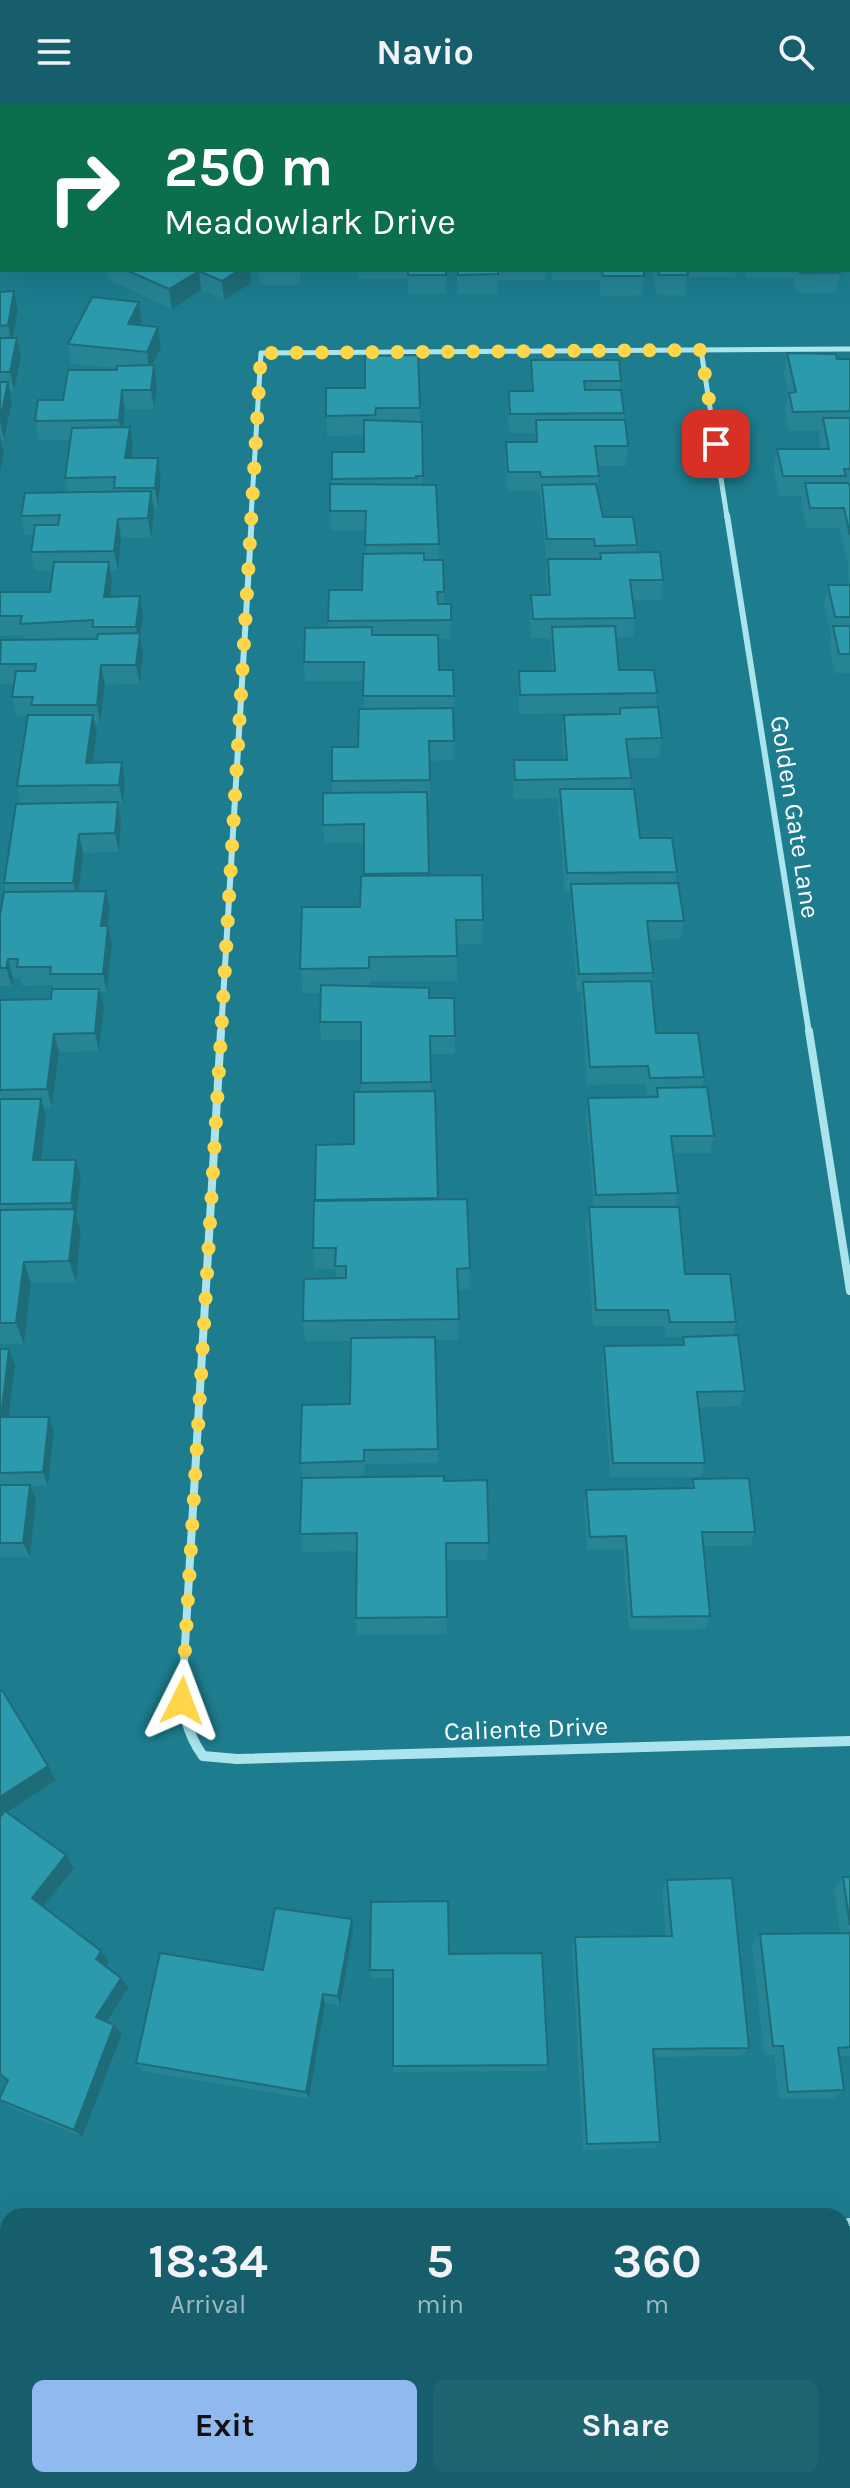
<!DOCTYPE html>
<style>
:root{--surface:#165e6b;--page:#1f6471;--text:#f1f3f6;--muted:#9ebac1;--accent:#90b9f0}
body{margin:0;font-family:Karla,sans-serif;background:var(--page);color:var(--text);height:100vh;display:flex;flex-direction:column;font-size:30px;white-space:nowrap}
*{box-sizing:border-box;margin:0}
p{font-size:26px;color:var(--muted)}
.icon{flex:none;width:44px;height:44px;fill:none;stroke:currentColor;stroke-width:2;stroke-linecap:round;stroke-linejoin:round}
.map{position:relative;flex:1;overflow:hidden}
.side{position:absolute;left:0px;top:2104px;width:850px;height:280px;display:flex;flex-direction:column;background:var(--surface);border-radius:24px 24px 0 0;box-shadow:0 8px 32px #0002}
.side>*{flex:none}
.banner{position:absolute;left:0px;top:0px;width:850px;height:168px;box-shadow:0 8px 32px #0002;background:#0b6e4f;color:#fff;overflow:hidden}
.pin{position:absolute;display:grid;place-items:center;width:68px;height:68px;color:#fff;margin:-34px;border-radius:16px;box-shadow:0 4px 12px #0006}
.me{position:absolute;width:88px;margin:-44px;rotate:3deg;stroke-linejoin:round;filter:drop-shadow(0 0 6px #0008)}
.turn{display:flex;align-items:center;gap:28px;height:168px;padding:0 32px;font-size:36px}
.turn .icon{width:104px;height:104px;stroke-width:2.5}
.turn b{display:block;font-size:56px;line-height:68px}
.eta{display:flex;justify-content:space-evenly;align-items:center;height:136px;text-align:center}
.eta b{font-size:48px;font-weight:700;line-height:56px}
.button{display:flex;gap:16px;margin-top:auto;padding:16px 32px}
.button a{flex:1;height:92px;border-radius:12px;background:var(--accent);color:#111;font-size:32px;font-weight:700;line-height:92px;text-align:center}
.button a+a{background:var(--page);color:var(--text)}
header{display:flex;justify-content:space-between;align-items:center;height:104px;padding:0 32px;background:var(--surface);font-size:36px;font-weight:700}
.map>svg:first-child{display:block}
</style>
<header><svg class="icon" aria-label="menu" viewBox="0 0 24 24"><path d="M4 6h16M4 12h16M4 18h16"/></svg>Navio<svg class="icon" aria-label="search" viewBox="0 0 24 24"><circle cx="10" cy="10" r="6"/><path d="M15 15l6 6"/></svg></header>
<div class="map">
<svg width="850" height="2384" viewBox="0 0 850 2384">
<rect width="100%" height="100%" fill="#1d7d8f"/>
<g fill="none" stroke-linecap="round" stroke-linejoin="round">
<g fill="#9ee5ef" fill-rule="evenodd">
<rect x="0" y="90" width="2" height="6"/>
<rect x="848" y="90" width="2" height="6"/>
</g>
<g stroke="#abe4ed" stroke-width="8">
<polyline points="842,2119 850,2118"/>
<polyline points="0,2133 8,2133"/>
</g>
<g stroke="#abe4ed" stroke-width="5">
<polyline points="701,246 727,413"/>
<polyline points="251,413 261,249 850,245"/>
</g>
<g stroke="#abe4ed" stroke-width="6">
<polyline points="727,411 809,929"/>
<polyline points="221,929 252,411"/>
</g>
<g stroke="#abe4ed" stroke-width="8">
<polyline points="809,927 850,1187"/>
<polyline points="183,1575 221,927"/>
</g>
<path stroke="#abe4ed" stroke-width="10" d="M183,1573C182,1603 185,1627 203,1652L237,1655L850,1637"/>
</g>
<g fill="#268495">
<polygon points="0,0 148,0 148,2 2,2 2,42 0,42"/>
<polygon points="819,0 850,0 850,34 848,34 848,2 818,2"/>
<polygon points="107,166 250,166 251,179 224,196 201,186 172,205 109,176"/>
<polygon points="258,166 300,166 300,181 260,181"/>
<polygon points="359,166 446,166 446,190 408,190 408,175 359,175"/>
<polygon points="457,166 545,166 545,176 498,176 497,190 458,190"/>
<polygon points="551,166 644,166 644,172 642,191 601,192 599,176 552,176"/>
<polygon points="653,166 736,166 735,173 687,173 685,191 657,191"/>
<polygon points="745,166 839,166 840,169 836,189 797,189 793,174 746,174"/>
<polygon points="14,187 18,207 14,234 17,234 21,253 14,287 10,287 12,298 4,336 1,336 4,350 0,369 0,188"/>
<polygon points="139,198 142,218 140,221 158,223 161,243 152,261 154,261 157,281 154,305 125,306 123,323 130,323 133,342 131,354 158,354 161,374 158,403 153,403 151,434 121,434 118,466 111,467 112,477 110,493 140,492 143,512 140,532 143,549 140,580 105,581 100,620 95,620 97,630 93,658 122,658 125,677 123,700 118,700 121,717 119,748 83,749 79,788 110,806 108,822 112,840 107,888 100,888 104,903 99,947 59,948 52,1003 43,1003 46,1012 41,1056 76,1056 81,1073 76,1111 81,1127 76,1178 31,1179 24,1240 0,1240 0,896 51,895 54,885 53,881 22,882 20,874 13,874 12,882 0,882 0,811 6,788 4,779 21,700 17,682 27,612 17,613 12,593 14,580 1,580 0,574 0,541 24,536 23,531 0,532 0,488 50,488 53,467 35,467 31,448 34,431 25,431 21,412 68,388 65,374 70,336 39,336 35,317 63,296 117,266 117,264 71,260 68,240"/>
<polygon points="787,249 837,255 850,255 850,481 847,469 849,461 848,461 839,424 806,424 801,399 802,392 779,392 774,365 777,345 821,345 819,334 820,327 789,327 785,308 788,289 784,269"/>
<polygon points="531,256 621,277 620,286 624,309 623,316 628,342 626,362 597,362 599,372 597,385 603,413 637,441 636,448 663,476 661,496 633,496 635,514 633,533 616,533 619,566 657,589 655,603 662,634 659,654 629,654 631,674 630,685 640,734 677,768 675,779 684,817 681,835 649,836 653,869 651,882 656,929 704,973 702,983 714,1032 710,1049 673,1049 678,1089 675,1103 685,1170 736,1218 732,1232 745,1287 740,1302 699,1303 705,1359 701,1373 610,1373 602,1258 604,1242 681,1241 683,1233 666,1233 664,1222 593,1222 586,1120 589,1103 594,1103 586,1011 588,994 655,993 655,991 647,991 645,980 587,981 581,896 582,888 577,888 570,798 571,787 565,787 558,704 559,694 514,695 513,676 514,656 564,656 562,630 564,611 619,609 519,610 518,586 519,567 552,567 551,534 531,534 530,510 531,491 547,491 546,474 547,455 546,455 541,401 541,393 540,393 539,387 507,387 505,358 506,338 535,338 535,329 509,329 508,307 509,287 531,287"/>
<polygon points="326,284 420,304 423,381 439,440 438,456 444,488 444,500 451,516 451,535 438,535 439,566 454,592 454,656 430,657 430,695 427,695 429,771 483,816 482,840 457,840 457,877 370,877 370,882 429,894 455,932 455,950 431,950 431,987 435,987 438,1096 470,1164 469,1185 458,1186 458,1236 435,1236 438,1359 365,1360 364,1372 302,1373 300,1359 350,1300 351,1237 305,1237 303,1217 336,1174 336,1165 315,1165 313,1144 316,1097 354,1040 361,988 361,936 321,936 320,918 320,889 303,889 300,865 360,803 364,772 364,739 324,739 323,721 332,689 332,677 358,643 364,605 363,577 305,577 304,558 328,524 328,517 362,486 366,450 365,426 331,427 330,407 332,380 332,348 364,348 364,331 327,332"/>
<polygon points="828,481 850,481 850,569 835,569 829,541 831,532 824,501"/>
<polygon points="0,1245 9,1245 15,1261 9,1313 49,1313 54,1327 48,1382 31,1382 36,1395 30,1453 0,1453"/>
<polygon points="693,1375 755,1428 750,1442 703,1442 710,1512 706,1525 629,1526 623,1445 587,1446 584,1400 586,1386 690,1384"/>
<polygon points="444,1377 489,1439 487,1456 446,1456 447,1530 357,1531 356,1514 356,1447 303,1448 300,1430"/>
<polygon points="0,1587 56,1676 7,1709 66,1751 74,1764 43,1803 101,1847 109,1857 106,1862 121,1874 129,1883 107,1918 114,1921 122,1930 82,2033 9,2003 0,1996 8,1976"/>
<polygon points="843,1773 850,1773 850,1952 840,1952 844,1986 834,1994 779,1995 774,1951 764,1951 752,1841 760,1830 840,1829 834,1785"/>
<polygon points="667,1776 749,1944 741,1952 654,1953 660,2038 655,2044 583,2046 572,1844 575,1833 666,1832 662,1787"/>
<polygon points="353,1827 340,1902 325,1899 309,1995 143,1967 136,1959 263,1866"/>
<polygon points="449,1850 548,1961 546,1967 393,1968 393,1874 371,1874 370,1866"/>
<polygon points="842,2325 850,2325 850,2384 643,2384 643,2376 842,2376"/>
</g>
<g fill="#1f6c79">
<polygon points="239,166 250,166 251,179 224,196 222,177"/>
<polygon points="199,167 201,186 172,205 169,185"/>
<polygon points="14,187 18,207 12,241 8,221"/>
<polygon points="139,198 142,218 131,240 128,220"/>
<polygon points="158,223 161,243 149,268 147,248"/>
<polygon points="17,234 21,253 14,287 10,268"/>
<polygon points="154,261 157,281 154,305 151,286"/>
<polygon points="8,278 12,298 4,336 0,317"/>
<polygon points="122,286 125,306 122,336 119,316"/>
<polygon points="130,323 133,342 128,374 125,354"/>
<polygon points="0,332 4,350 0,369"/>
<polygon points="158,354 161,374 158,403 155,384"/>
<polygon points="151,387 154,407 151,434 148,414"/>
<polygon points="118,415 121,434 118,466 114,447"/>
<polygon points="109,458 112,477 108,512 104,493"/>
<polygon points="140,492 143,512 140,532 143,549 140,580 136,561 139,540 136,523"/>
<polygon points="101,561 105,581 100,620 97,601"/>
<polygon points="93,611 97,630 90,678 86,659"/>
<polygon points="122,658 125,677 123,700 119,681"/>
<polygon points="118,698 121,717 119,748 115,729"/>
<polygon points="79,730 83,749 78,797 73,779"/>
<polygon points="106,787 110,806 105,840 101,822"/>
<polygon points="108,822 112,840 107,888 103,870"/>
<polygon points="8,855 13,874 12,882 6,864"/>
<polygon points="99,885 104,903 99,947 95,929"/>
<polygon points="54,930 59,948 52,1003 47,985"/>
<polygon points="41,995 46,1012 39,1073 33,1056"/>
<polygon points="76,1056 81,1073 76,1111 81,1127 76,1178 69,1157 74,1110 71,1099"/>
<polygon points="24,1158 31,1179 24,1240 16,1219"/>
<polygon points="9,1245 15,1261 7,1327 1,1313"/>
<polygon points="49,1313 54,1327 48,1382 43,1368"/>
<polygon points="30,1381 36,1395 30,1453 23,1439"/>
<polygon points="48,1662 56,1676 0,1713 0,1693"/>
<polygon points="66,1751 74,1764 41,1806 32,1794"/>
<polygon points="352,1815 353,1827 340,1902 338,1892"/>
<polygon points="101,1847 109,1857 104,1865 96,1855"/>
<polygon points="121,1874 129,1883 104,1922 96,1913"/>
<polygon points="323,1890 325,1899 309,1995 306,1988"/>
<polygon points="114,1921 122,1930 82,2033 74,2026"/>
<rect x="148" y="2376" width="7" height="8"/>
</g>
<g fill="#2c9aad" stroke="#1f6c79" stroke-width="2">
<polygon points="0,0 60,0 60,1 46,2 2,2 2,23 0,23"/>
<polygon points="78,0 148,0 148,2 77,2"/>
<polygon points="189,0 242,0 241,2 171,2"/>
<rect x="248" y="0" width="82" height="2"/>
<polygon points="341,0 370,2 341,2"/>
<rect x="370" y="0" width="42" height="2"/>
<polygon points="427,0 509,0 509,2 428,2"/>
<rect x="520" y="0" width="81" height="2"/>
<polygon points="609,0 690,0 691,2 610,2"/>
<polygon points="717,0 789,0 790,2 717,2"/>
<polygon points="820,0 850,0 850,14 848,14 848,2 821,2"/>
<polygon points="126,166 239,166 222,177 199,167 169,185"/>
<rect x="408" y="166" width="38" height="5"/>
<polygon points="458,166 498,166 498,170 458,171"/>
<polygon points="602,166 644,166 644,172 603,172"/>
<polygon points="658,166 687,166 688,171 659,171"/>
<polygon points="799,166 839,166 840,169 800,169"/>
<polygon points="14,187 8,221 0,222 0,188"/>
<polygon points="92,193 139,198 128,220 158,223 147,248 68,240"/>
<polygon points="0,234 17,234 10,268 0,268"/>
<polygon points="787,249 836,250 837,255 850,255 850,307 793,308 789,289 796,288"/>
<polygon points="418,251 420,304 376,304 375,311 326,312 326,284 365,284 365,252"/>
<polygon points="531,256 619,256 621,277 584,277 585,286 621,286 624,309 510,310 509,287 533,287"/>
<polygon points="154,261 151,286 122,286 119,316 35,317 38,296 63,296 68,266 117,266 117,262"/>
<polygon points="0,278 8,278 0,317"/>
<polygon points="823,314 850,314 850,365 844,365 846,372 783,372 777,345 829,345"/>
<polygon points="364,316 422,318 423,372 416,372 417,374 332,375 332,348 364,348"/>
<polygon points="536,316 625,316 628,342 595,342 599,372 541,373 540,368 508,368 506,338 537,338"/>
<polygon points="130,323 125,354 158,354 155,384 114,384 115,373 65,374 72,324"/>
<polygon points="805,379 848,379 850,382 850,431 844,404 810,404"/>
<polygon points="330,380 436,381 439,440 365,441 366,407 330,407"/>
<polygon points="596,380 603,413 633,413 637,441 595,442 594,435 547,435 542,381"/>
<polygon points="151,387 148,414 118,415 114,447 31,448 35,421 58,421 60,411 21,412 25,389"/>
<polygon points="660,448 663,476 630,476 635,514 533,515 531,491 550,491 548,455 601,455 600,449"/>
<polygon points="424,449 424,456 443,456 444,488 437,488 438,500 451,500 451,516 328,517 329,486 362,486 363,450"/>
<polygon points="54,458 109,458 104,493 140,492 136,523 93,523 93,516 20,520 22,512 0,512 0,488 50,488"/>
<polygon points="828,481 850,481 850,513 835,513"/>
<polygon points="615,522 619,566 654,566 657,589 520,591 519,567 555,567 552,523"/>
<polygon points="833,522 850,522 850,550 839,550"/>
<polygon points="372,523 372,531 438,531 439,566 453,566 454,592 363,592 364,558 304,558 305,524"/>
<polygon points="140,529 136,561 101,561 97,601 31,601 33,593 12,593 16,567 35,567 36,560 0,560 1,536 97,535 98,530"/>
<polygon points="658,603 662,634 626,635 631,674 515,676 514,656 567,656 564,611 620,610 620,604"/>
<polygon points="453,604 454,637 429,637 430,676 332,677 332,643 358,643 359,605"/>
<polygon points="28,611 93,611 86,659 122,658 119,681 17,682"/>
<polygon points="560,685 634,685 640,734 672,734 677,768 567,769"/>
<polygon points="427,688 429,769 364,770 364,720 323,721 323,689"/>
<polygon points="118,698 115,729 79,730 73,779 4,779 16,700"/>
<polygon points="482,771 483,816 456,816 457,852 369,853 369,864 300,865 302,803 360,803 361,772"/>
<polygon points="678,779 684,817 647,817 653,869 579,870 571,780"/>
<polygon points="106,787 101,822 108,822 103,870 50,870 51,863 17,863 18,855 8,855 6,864 0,864 0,811 4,788"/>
<polygon points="651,877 656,929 698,929 704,973 650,974 648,962 590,963 583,878"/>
<polygon points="321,881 429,884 429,894 454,894 455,932 430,932 431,978 361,979 361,918 320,918"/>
<polygon points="52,885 99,885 95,929 54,930 47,985 0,986 0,896 51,895"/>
<polygon points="707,983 714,1032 671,1032 678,1089 596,1091 588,994 658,993 657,984"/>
<polygon points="435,987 438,1094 315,1096 316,1041 354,1040 354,988"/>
<polygon points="0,995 41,995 33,1056 76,1056 71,1099 0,1100"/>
<polygon points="467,1095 470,1164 457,1165 459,1215 303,1217 304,1175 346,1174 346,1162 335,1162 336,1144 313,1144 314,1097"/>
<polygon points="589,1103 679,1103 685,1170 730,1170 736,1218 670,1218 668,1206 596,1206"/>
<polygon points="75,1105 69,1157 24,1158 16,1219 0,1219 0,1106"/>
<polygon points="738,1231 745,1287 697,1288 705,1359 613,1359 604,1242 684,1241 683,1233"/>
<polygon points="435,1233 438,1345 364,1346 364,1357 300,1359 302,1301 350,1300 351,1234"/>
<polygon points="0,1245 9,1245 1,1313 49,1313 43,1368 0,1369"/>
<polygon points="444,1372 444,1377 487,1376 489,1439 446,1439 447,1513 356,1514 357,1429 300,1430 302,1374"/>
<polygon points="749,1374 755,1428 702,1428 710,1512 632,1513 626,1432 590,1433 586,1386 694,1384 693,1375"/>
<polygon points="0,1381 30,1381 23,1439 0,1439"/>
<polygon points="2,1586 48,1662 0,1693 0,1587"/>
<polygon points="5,1707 66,1751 32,1794 101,1847 96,1855 121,1874 96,1913 114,1921 74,2026 0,1996 0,1993 8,1976 0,1970 0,1713"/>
<polygon points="843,1773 850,1773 850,1821"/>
<polygon points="732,1774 749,1944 653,1945 660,2038 587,2040 575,1833 672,1832 667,1776"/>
<polygon points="448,1797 449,1850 542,1849 548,1961 393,1962 393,1866 370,1866 371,1798"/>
<polygon points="275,1804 352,1815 338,1892 323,1890 306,1988 136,1959 160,1849 263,1866"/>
<polygon points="850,1829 850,1943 838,1944 844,1986 788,1988 783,1942 773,1942 760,1830"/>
<polygon points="0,2165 8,2165 8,2376 148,2376 148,2384 0,2384"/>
<polygon points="842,2326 850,2326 850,2384 649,2384 649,2376 842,2376"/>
<polygon points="169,2376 389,2376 389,2384 168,2384"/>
<polygon points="406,2376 625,2376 626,2384 406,2384"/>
</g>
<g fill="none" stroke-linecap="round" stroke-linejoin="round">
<polyline stroke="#ffd54a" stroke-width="14" stroke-dasharray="0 25.2" points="182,1597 261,249 701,246 716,340"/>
</g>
<g text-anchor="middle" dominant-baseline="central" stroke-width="8" stroke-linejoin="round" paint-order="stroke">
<g font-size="26" fill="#fff" stroke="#1d7d8f">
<text transform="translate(795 713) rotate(81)">Golden Gate Lane</text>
<text transform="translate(526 1625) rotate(-2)">Caliente Drive</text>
</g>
</g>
</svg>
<div class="pin" style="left:716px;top:340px;background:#d93025"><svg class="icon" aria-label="arrive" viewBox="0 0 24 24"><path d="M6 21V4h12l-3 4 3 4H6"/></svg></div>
<svg class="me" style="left:182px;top:1597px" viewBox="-20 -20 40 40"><path d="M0-17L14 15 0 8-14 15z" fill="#ffd54a" stroke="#fff" stroke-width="4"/></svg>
<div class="banner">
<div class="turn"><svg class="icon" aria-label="right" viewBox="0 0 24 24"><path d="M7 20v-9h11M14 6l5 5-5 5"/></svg><div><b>250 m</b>Meadowlark Drive</div></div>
</div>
<section class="side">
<div class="eta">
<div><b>18:34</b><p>Arrival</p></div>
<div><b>5</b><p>min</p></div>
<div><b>360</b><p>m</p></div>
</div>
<div class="button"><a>Exit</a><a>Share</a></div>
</section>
</div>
